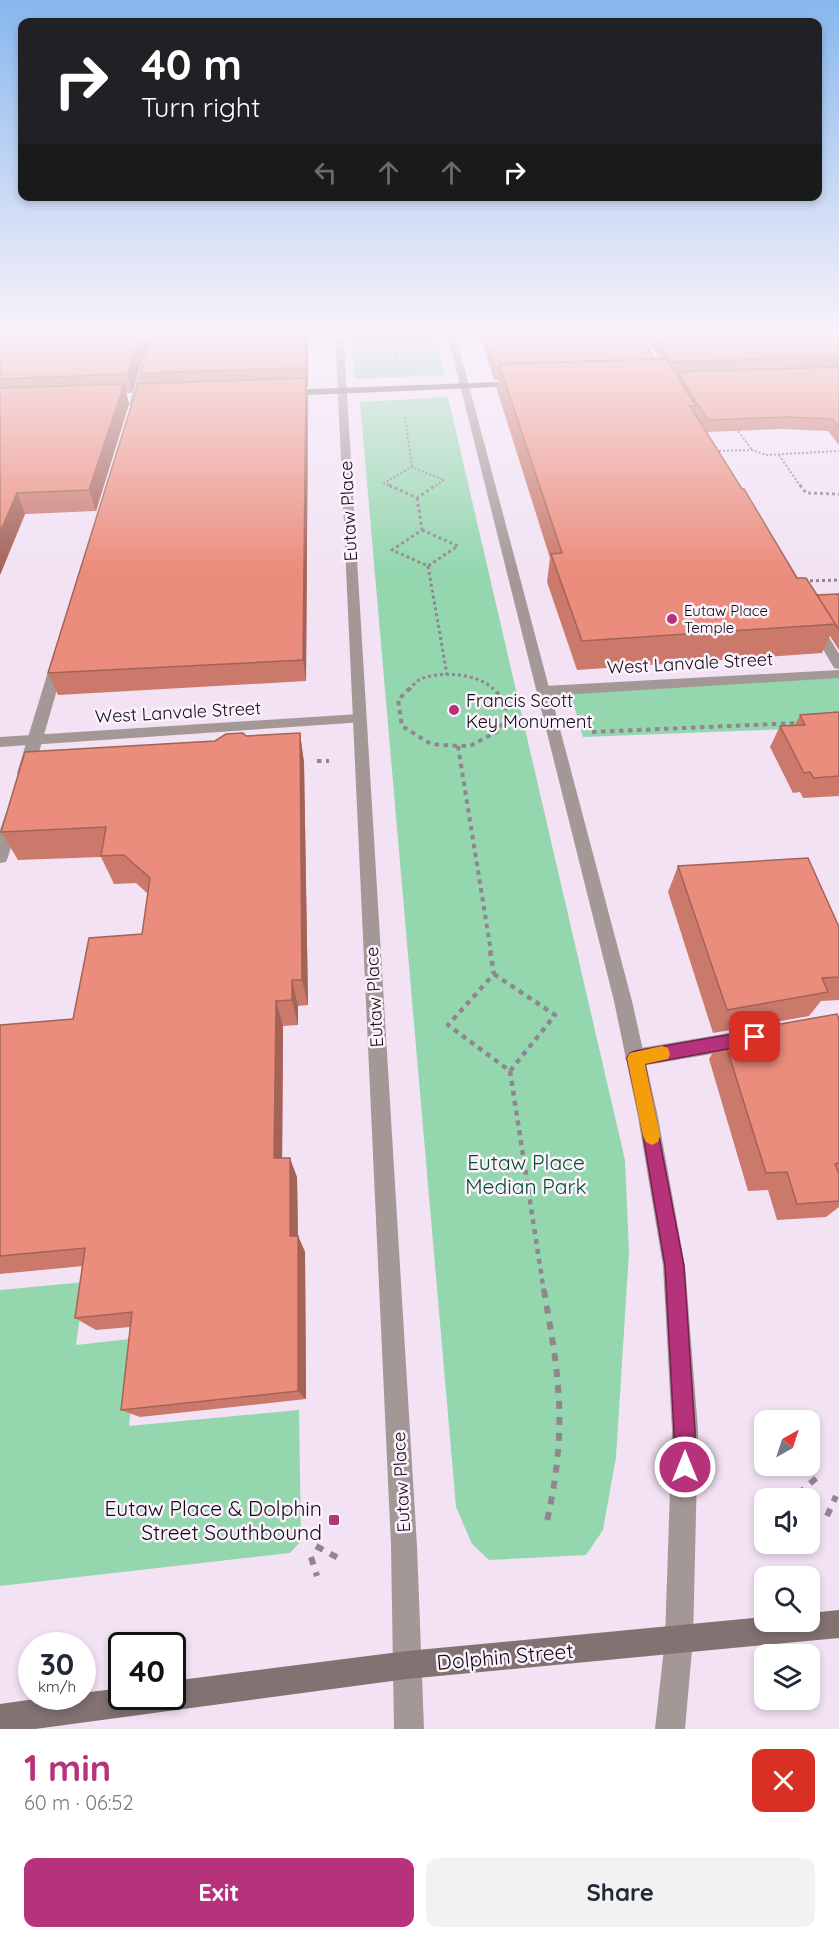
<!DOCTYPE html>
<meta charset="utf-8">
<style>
:root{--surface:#fff;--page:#f2f2f3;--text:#1f2937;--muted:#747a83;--accent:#b6327a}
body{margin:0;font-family:Quicksand,sans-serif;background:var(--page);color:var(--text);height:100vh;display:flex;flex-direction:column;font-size:22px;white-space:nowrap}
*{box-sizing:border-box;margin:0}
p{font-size:20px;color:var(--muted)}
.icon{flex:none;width:33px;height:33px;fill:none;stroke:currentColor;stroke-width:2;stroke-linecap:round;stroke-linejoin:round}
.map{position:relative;height:1729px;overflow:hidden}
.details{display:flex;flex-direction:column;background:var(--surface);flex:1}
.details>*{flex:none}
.banner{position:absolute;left:18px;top:18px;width:804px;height:183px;border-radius:12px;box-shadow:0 3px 9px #0003;background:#202124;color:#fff;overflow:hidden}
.needle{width:39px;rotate:39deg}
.buttons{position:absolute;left:754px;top:1410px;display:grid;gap:12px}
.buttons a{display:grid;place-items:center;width:66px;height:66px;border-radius:12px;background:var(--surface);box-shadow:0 3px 9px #0003;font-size:30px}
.speed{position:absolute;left:18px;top:1632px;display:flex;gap:12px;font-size:30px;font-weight:700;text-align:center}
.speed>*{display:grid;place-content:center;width:78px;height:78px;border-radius:50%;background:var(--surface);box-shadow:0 3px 9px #0003;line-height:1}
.speed small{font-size:15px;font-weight:400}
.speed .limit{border:3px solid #111;border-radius:9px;background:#fff;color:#111}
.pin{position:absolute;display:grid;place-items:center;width:51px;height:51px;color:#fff;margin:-26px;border-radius:12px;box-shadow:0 3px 9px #0006}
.me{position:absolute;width:66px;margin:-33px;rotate:0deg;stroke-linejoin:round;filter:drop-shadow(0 0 4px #0008)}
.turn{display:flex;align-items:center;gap:21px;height:126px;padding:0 24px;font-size:27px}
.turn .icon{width:78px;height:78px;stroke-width:2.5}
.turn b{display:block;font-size:42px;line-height:51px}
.lanes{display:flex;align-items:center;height:57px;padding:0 24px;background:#0003;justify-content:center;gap:30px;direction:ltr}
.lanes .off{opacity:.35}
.round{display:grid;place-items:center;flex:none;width:63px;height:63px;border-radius:12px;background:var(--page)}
.summary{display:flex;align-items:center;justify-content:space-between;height:102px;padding:0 24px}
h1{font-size:36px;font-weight:700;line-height:45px;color:var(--accent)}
.button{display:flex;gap:12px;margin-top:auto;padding:12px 24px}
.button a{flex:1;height:69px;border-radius:12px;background:var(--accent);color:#fff;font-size:24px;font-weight:700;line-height:69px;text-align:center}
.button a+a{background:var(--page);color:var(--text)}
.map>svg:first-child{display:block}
</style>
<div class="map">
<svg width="839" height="1729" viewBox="0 0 839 1729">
<rect width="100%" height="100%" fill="#f2e2f4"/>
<g fill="#94d7af">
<polygon points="351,329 434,329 444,375 354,379"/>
<polygon points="448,397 625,1160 629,1252 616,1457 603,1530 586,1555 489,1560 472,1544 456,1507 360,402"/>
<polygon points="839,675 839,727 583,737 570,692"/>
<polygon points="85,1282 76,1345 138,1338 129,1426 299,1410 301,1541 290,1553 0,1586 0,1290"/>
</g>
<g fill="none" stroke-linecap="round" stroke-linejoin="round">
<g stroke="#918592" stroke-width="2" stroke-dasharray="2 2" stroke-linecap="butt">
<polygon points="390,332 406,333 410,339 398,343 383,341 381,337"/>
<polyline points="394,343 397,360"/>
<polyline points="405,417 412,467"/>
<polyline points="736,428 752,450"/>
<polyline points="715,451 752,450 766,455 839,451"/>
<polyline points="779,455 801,487"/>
<polyline points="392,487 384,483 412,467 444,480 434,487"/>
</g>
<g stroke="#918592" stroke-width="3" stroke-dasharray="3 3" stroke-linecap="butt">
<polyline points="389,485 417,498 436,485"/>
<polyline points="800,485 806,493 839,494"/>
<polyline points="417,498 422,530"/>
<polygon points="422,530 458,546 428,566 392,550"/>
<polyline points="428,566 447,675"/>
<polyline points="804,581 839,580"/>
<path d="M409,690C412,687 415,682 419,680C438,670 480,673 494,690"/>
</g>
<g stroke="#918592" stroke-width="4" stroke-dasharray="4.5 4.5" stroke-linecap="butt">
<polyline points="410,688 398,700 402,726 431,744 458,746 470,746 500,730 507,705 493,688"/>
<polyline points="592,732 799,723"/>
<polyline points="458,746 491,952"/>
<polyline points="317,761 329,761"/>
</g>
<g stroke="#918592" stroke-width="4.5" stroke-dasharray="5 5" stroke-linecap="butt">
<polyline points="490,951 494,974"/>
<polygon points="494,974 555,1015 510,1071 448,1025"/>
<polyline points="510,1071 544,1292"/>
</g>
<g stroke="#918592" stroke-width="6" stroke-dasharray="8 8" stroke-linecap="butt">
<path d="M544,1290C549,1322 556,1355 558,1387C562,1432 557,1477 547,1521"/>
<polyline points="798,1494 820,1475"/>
<polyline points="827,1516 836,1496"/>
<polyline points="316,1546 340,1559"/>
<polyline points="311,1557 317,1576"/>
</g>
<g fill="#a49897" fill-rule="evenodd">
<polygon points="154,329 162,329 139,404 131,406 129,404"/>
<polygon points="816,623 821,624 839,654 839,669 834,668 810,627"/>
<polygon points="58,658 65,662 33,773 30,777 20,777 17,773 51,662"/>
<polygon points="12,811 18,813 20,817 8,857 6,862 0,863 0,830 6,813"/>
<polygon points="741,1031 748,1034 751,1040 748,1046 741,1049 635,1067 628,1064 625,1058 628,1052 635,1049"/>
</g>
<g fill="#a49897" fill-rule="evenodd">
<polygon points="839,670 839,678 544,696 537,691 544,686"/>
<polygon points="359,714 364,716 366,719 364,722 0,747 0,737"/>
</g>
<g fill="#a49897" fill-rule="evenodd">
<polygon points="335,329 343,329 417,1546 424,1729 394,1729 391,1546"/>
<polygon points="446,329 454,329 632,1001 658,1117 685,1266 698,1430 693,1639 685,1729 655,1729 665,1639 672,1430 663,1266 638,1117 614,1001"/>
</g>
<g fill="#827271" fill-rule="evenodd">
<polygon points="520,381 523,382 523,386 285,396 280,393 285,390"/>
<polygon points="839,1610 839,1638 407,1679 35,1729 0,1729 0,1704 56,1696 82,1696 82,1693 122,1688 122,1696 172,1696 172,1681 407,1651 765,1617 765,1622 810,1622 810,1613"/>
</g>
</g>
<g fill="#ca796b">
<polygon points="0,329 153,329 132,393 126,393 129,404 96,511 25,514 0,575"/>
<polygon points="308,329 308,387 307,387 308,397 306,681 58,695 48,673 144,384 141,373"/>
<polygon points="478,329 636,329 655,359 659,359 640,329 839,329 839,445 828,431 783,429 706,432 797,578 817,595 839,594 839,650 830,636 822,653 577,670 547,582 550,558 497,390 498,380 494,380"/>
<polygon points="839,712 839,796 803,798 800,792 793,793 770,747 780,726 795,725 800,715"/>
<polygon points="300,733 304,763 308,1005 298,1006 298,1025 283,1026 282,1158 297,1177 298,1236 305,1252 306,1399 140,1417 121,1410 130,1327 96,1330 75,1318 83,1266 0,1274 0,1025 73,1019 142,934 148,894 136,883 114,884 101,857 18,860 1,832 215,741 246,736"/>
<polygon points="678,866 839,927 839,1000 821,1001 809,1016 713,1033 668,892"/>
<polygon points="839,1019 839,1207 826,1217 777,1220 768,1190 748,1191 709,1059 723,1036 732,1036 735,1032"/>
</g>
<g fill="#a46357">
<polygon points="143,329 153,329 132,393 127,374"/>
<polygon points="306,329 308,329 308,387 306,368"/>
<polygon points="306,378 308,397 306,681 303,660"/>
<polygon points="124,384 129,404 96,511 89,490"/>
<polygon points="17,493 25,514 0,575 0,532"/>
<polygon points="300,733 304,763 308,1005 302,980"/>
<polygon points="292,980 298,1006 298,1025 292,1000"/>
<polygon points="276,1001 283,1026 282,1178 274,1158"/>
<polygon points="290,1158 297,1177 298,1246 298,1236 305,1252 306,1399 298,1391 290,1236"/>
</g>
<g fill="#eb8d7c" stroke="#a46357" stroke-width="1.5">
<polygon points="0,329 143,329 127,374 0,379"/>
<polygon points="155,329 306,329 306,368 141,373"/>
<polygon points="482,329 636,329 655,359 499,364 499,368 495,368"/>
<polygon points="650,329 839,329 839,356 671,362"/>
<polygon points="666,359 696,406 690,406 742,489 744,489 797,578 806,578 836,624 582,641 551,554 562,553 499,364"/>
<polygon points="839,367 839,427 832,419 787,417 708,420 677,372"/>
<polygon points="306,378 303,660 48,673 138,384"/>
<polygon points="124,384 89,490 17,493 0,532 0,388"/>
<polygon points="839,594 839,630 817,595"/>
<polygon points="839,712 839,776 814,778 810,772 804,773 780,726 805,725 800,715"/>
<polygon points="243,733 246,736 300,733 302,980 292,980 292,1000 276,1001 274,1158 290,1158 290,1236 298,1236 298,1391 121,1410 132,1312 75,1318 85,1248 0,1256 0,1025 73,1019 89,938 142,934 150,878 124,855 101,856 106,827 1,832 25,752 215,741 226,734"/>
<polygon points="808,858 839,927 839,977 822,978 828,992 727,1010 678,866"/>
<polygon points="837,1014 839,1019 839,1163 835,1164 839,1174 839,1201 797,1204 787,1172 766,1173 723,1036 736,1036 735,1032"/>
</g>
<linearGradient id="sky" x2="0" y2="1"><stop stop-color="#87b7ee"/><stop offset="0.58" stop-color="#f9f2fa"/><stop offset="1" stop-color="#f9f2fa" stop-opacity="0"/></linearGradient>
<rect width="839" height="571" fill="url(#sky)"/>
<polygon fill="#b6327a" stroke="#76204f" stroke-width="1.5" points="755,1030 761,1032 763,1037 761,1042 755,1044 645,1064 684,1266 695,1431 695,1467 692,1474 685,1477 677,1474 674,1467 674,1431 665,1266 640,1117 627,1058 630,1053 635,1051"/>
<polygon fill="#f59e0b" points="662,1046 668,1048 670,1054 668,1059 645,1064 660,1136 658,1142 652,1145 646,1142 643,1136 627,1058 630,1053"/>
<g fill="#b6327a" stroke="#fcf2fd" stroke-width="2">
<circle cx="672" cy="619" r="6"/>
<circle cx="454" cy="710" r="6"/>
<rect x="328" y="1514" width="12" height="12" rx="3"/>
</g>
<g text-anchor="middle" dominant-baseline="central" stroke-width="5" stroke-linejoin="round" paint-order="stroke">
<g font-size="15" fill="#100b11" stroke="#fcf2fd" text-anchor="start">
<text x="684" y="610">Eutaw Place<tspan x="684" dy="17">Temple</tspan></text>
</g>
<g font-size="18" fill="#100b11" stroke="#fcf2fd">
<text transform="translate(348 511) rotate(-93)">Eutaw Place</text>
<text transform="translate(690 663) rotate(-3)">West Lanvale Street</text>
<text transform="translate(178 712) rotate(-3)">West Lanvale Street</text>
<text transform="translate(374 997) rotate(-93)">Eutaw Place</text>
<text transform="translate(401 1482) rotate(-93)">Eutaw Place</text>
</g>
<g font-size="18" fill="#100b11" stroke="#fcf2fd" text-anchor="start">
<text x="466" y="700">Francis Scott<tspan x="466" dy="21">Key Monument</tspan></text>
</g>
<g font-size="21" fill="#004f2e" stroke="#fcf2fd">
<text x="526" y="1162">Eutaw Place<tspan x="526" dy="24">Median Park</tspan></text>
</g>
<g font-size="21" fill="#100b11" stroke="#fcf2fd" text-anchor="end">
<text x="322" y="1508">Eutaw Place &amp; Dolphin<tspan x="322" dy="24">Street Southbound</tspan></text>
</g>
<g font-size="21" fill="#100b11" stroke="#fcf2fd">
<text transform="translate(505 1656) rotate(-5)">Dolphin Street</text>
</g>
</g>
</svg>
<div class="buttons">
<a><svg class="needle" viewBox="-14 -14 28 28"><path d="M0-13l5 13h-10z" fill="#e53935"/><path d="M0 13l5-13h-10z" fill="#747a83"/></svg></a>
<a><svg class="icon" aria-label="sound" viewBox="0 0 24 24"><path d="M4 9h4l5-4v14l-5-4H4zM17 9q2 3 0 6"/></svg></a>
<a><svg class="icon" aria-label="search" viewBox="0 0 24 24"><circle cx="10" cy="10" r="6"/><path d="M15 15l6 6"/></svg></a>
<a><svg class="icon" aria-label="layers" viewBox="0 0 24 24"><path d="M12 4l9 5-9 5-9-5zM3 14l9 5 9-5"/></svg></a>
</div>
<div class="speed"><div>30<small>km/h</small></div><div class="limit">40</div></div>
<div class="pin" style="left:755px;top:1037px;background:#d93025"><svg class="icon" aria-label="arrive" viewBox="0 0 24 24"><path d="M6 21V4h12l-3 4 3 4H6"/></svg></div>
<svg class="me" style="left:685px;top:1467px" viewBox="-20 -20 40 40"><circle r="17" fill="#b6327a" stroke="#fff" stroke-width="3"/><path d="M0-11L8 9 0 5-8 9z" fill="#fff"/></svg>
<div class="banner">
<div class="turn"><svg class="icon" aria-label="right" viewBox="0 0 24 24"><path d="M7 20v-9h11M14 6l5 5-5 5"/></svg><div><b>40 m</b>Turn right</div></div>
<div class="lanes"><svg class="icon off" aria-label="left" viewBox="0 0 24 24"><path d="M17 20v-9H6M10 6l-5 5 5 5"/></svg><svg class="icon off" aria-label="ahead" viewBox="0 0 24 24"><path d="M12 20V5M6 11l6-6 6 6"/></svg><svg class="icon off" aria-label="ahead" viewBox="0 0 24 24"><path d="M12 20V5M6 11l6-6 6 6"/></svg><svg class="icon" aria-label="right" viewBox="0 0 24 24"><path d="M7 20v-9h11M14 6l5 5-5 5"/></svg></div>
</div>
</div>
<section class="details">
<div class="summary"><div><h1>1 min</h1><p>60 m · 06:52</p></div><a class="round" style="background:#d93025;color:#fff"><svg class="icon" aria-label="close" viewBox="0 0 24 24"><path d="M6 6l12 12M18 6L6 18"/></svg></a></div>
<div class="button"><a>Exit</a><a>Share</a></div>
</section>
